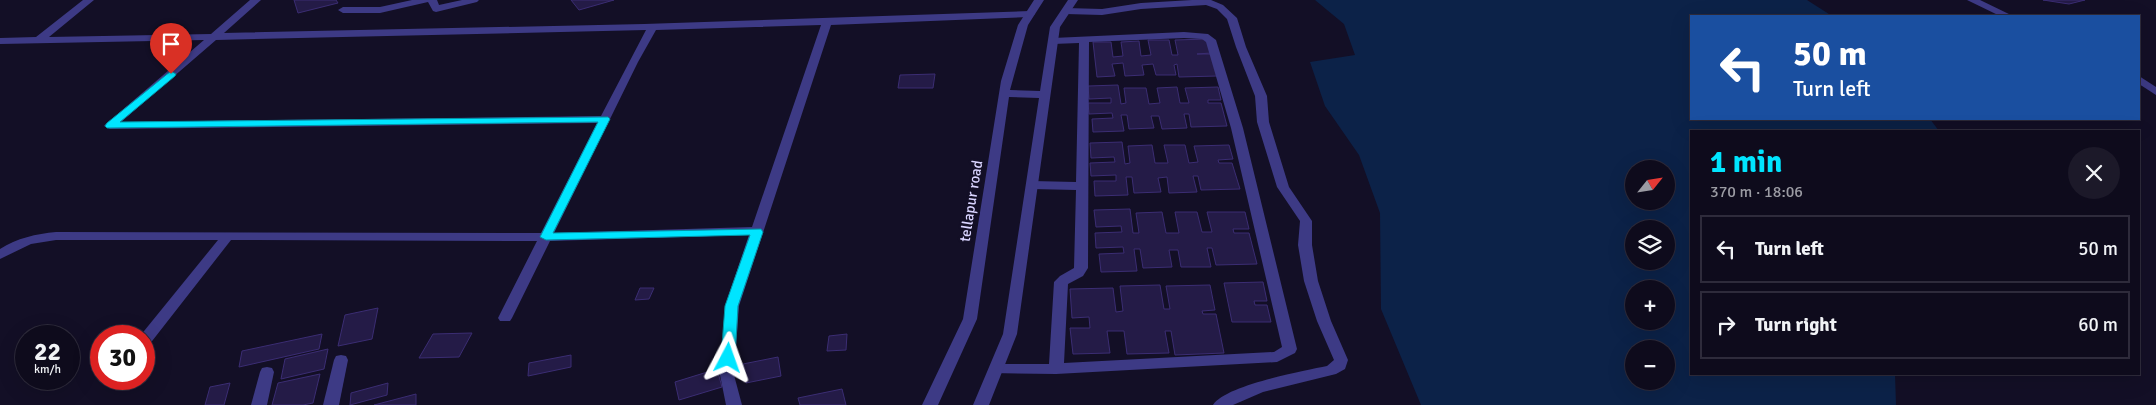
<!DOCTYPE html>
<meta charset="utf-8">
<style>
:root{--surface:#0e0b1c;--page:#1c1929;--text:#f1f3f6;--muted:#9b9ba3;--line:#2e2b3b;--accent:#00e5ff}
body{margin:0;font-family:Signika,sans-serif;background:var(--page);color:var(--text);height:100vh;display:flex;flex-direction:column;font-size:19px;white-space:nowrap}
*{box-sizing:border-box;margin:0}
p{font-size:16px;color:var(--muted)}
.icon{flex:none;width:28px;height:28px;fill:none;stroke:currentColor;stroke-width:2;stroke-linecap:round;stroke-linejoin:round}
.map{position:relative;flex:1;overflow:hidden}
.side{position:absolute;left:1690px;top:130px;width:450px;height:245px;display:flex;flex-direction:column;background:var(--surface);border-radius:0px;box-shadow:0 5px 20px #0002,0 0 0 1px var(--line)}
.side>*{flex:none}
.hud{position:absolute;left:1690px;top:15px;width:450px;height:105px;border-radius:0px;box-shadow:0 5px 20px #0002,0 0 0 1px var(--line);background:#1a4fa0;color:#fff;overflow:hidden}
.needle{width:32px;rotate:60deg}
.tools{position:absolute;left:1625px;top:160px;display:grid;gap:10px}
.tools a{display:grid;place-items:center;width:50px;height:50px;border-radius:50%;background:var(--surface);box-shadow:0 5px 20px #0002,0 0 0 1px var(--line);font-size:25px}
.speed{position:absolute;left:15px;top:325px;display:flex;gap:10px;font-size:25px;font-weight:700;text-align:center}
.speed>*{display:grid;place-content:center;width:65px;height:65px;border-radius:50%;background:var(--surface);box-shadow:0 5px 20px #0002,0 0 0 1px var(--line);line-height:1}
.speed small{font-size:12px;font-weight:400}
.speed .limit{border:8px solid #d22;background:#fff;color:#111}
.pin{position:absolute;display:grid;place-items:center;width:42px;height:42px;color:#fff;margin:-51px -21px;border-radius:50% 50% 50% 0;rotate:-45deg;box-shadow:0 0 5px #0007}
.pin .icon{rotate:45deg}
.me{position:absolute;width:55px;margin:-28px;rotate:4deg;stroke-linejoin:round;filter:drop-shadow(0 0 4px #0008)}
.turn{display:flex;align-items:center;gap:18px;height:105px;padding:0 20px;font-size:22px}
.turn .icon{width:65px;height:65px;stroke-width:2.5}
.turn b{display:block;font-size:35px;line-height:42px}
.round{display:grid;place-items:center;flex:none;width:52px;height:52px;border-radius:26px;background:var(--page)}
.head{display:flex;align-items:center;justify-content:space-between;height:85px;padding:0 20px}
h1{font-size:30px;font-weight:700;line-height:38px;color:var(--accent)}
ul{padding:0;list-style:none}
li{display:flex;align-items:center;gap:15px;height:68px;margin:0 10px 8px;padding:0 10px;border:2px solid var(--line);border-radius:0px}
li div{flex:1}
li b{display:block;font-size:19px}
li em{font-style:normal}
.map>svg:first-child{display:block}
</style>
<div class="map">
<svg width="2156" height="405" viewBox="0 0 2156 405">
<rect width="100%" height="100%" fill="#130f26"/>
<path fill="#0c2248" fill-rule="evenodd" d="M1315,0H1807L1832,16H1691V119H1930L1939,131H1691V374H1895L1896,405H1421L1381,309L1380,213L1359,155L1325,106L1310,62L1355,55L1344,24ZM1634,169H1666V201H1634ZM1634,229H1666V261H1634ZM1634,289H1666V321H1634ZM1634,349H1666V381H1634Z"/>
<g fill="#241b47" stroke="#3b2d73">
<polygon points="294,0 336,0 338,3 298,13"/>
<polygon points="571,0 614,0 579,10"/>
<polygon points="2043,0 2085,0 2069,4"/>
<polygon points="1207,39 1211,53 1197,54 1212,54 1218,76 1179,77 1177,64 1174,65 1176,75 1156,75 1153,64 1142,65 1144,75 1125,76 1123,63 1112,64 1115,76 1097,77 1093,42 1111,42 1113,57 1123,56 1121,42 1139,41 1141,56 1151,55 1148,40 1169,40 1172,55 1178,55 1175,40"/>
<polygon points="935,74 933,88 898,88 900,75"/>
<polygon points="1118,85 1121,104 1126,103 1124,88 1146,88 1149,104 1160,103 1157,88 1177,87 1180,103 1189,103 1185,88 1218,87 1221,100 1208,100 1208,103 1221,103 1227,126 1191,127 1189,114 1184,114 1187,128 1162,129 1159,116 1151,116 1154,128 1129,129 1127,115 1121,115 1124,131 1093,132 1092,119 1113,118 1112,113 1089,114 1088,103 1111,103 1111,98 1089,99 1088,86"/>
<polygon points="1122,142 1125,164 1130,163 1128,146 1152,145 1155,163 1168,163 1164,145 1185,145 1189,163 1198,162 1194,146 1229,145 1233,159 1218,160 1219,163 1232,163 1240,189 1201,190 1198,176 1193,176 1197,192 1169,193 1167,177 1158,178 1161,192 1134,193 1132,177 1126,177 1128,195 1095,196 1094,181 1116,181 1116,175 1091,176 1090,163 1115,162 1114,157 1091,158 1090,143"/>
<polygon points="1130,209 1133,233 1139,233 1136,213 1162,212 1166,233 1179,233 1175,212 1197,212 1202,232 1212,232 1207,212 1245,212 1249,229 1233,229 1234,233 1249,233 1257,264 1216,265 1212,248 1207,248 1211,267 1181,267 1178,250 1169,250 1172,267 1143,268 1140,249 1134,249 1137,271 1101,272 1099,254 1124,253 1123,247 1096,248 1095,233 1122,232 1121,226 1096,227 1094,210"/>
<polygon points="1263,282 1267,301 1254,301 1255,305 1267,305 1271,322 1232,322 1224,283"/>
<polygon points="1160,285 1164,309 1170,309 1166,286 1210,285 1215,310 1202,311 1203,314 1216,314 1224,353 1175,355 1171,331 1165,331 1169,353 1127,354 1124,331 1107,331 1110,353 1073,354 1070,328 1090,328 1089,317 1072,318 1070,289 1113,288 1116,312 1123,311 1120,286"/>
<polygon points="640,288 654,288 649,299 635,300"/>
<polygon points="378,308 372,339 338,346 345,315"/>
<polygon points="472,333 459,357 419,358 433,334"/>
<polygon points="322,334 319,349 239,367 242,351"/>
<polygon points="847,334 846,350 827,351 829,336"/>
<polygon points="328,349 324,369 281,379 285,359"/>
<polygon points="571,355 571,367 528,376 529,363"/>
<polygon points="778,357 781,376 746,383 743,364"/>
<polygon points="717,369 722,387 679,400 675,382"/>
<polygon points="320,374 313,403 303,405 272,405 278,383"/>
<polygon points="230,383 224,405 205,405 210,387"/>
<polygon points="388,383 387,395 350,405 351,393"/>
<polygon points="842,389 846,405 800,405 798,398"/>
<polygon points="416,394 416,405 374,405"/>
</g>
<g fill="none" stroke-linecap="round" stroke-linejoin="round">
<g fill="#3d3a85" fill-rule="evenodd">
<path d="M83,0H94L49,37L211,34L250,0H261L224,33L644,24L1030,11L1035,14L1030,17L831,25L739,306L734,375L742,405H726L720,375L725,306L749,235L550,241L512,318L510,321H500L498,318L537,241L231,240L149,345L144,346V336H140L218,240H56L31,244L0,259V249C17,238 36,234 56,232L541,233L597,123L110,129L104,126L106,124L204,40L0,44V38L36,37ZM821,25L752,227L554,233L638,62L656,30ZM646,30L601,116L121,122L216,40Z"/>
<polygon points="412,0 437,0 439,5 462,0 479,0 477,2 436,12 433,11 428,2 380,13 343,13 338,10 343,7 380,7"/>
<path d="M1192,0H1211L1223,5L1237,18L1246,47L1267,96L1269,122L1289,187L1312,221V245L1318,281L1331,321L1348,360L1345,369L1336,374L1263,392L1233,405H1213C1225,385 1303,371 1327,366L1334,360L1317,321L1304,281L1298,245L1300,221L1277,187L1257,122L1255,96L1236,47L1227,19L1217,9L1206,5L1141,9L1102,15L1066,14L1061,11L1066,8L1102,9L1141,3Z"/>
<polygon points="1967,0 1980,0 2013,16 2000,16"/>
<path d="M1184,32L1208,34L1216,40L1243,128L1297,349L1295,353L1277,362L1056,374L991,373L989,369L991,365L996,364H1049L1054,282L1060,276L1074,268L1076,190L1032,189L1026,185L1032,181L1076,182L1079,43L1053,44L1048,41L1053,38ZM1184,38L1202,39L1206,42L1231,128L1282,347L1274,352L1064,363L1068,284L1083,276L1088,268L1089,42Z"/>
<polygon points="2139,76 2156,87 2156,95 2139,84"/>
<polygon points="341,355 346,356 348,360 339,405 323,405 334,360 336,356"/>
<polygon points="267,367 272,368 274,372 267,405 251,405 260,372 262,368"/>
</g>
<polygon fill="#3d3a85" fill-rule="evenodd" points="1034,0 1044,0 1028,25 1010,90 1040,91 1050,27 1068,0 1078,0 1060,27 1017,334 989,405 973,405 1003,334 1039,98 1009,97 977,319 938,405 922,405 963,319 1001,81 1018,25"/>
</g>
<polygon fill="#00e5ff" stroke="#0095a6" points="171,71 176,74 175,76 120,122 608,117 610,119 553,233 761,229 763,232 738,306 735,358 733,361 723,361 721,358 725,306 750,235 546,240 540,237 598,122 107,128 105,126 107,123"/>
<g text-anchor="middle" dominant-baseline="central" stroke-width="5" stroke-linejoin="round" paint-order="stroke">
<g font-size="15" fill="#d9d4ff" stroke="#130f26">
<text transform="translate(971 201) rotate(-81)">tellapur road</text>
</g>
</g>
</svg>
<div class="tools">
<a><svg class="needle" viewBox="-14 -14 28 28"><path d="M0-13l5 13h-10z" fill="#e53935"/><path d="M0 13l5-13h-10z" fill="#9b9ba3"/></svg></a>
<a><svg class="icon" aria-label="layers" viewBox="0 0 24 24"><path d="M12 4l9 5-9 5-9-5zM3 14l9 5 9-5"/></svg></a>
<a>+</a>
<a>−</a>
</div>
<div class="speed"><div>22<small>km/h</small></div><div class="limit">30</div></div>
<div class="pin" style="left:171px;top:74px;background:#d93025"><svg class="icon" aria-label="arrive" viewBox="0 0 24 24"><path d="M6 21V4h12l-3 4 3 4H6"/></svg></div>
<svg class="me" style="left:728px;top:358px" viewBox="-20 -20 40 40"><path d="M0-17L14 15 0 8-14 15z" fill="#00e5ff" stroke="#fff" stroke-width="4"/></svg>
<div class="hud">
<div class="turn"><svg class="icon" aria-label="left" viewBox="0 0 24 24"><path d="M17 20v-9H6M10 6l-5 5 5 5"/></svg><div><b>50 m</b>Turn left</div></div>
</div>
<section class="side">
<div class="head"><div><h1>1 min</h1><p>370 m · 18:06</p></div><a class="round"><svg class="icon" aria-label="close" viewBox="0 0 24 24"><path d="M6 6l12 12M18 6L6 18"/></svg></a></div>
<ul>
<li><svg class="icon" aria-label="left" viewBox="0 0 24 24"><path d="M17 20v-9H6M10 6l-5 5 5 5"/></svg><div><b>Turn left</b></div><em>50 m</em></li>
<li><svg class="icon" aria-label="right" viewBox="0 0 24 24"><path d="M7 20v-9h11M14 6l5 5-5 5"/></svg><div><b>Turn right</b></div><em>60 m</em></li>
</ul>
</section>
</div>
